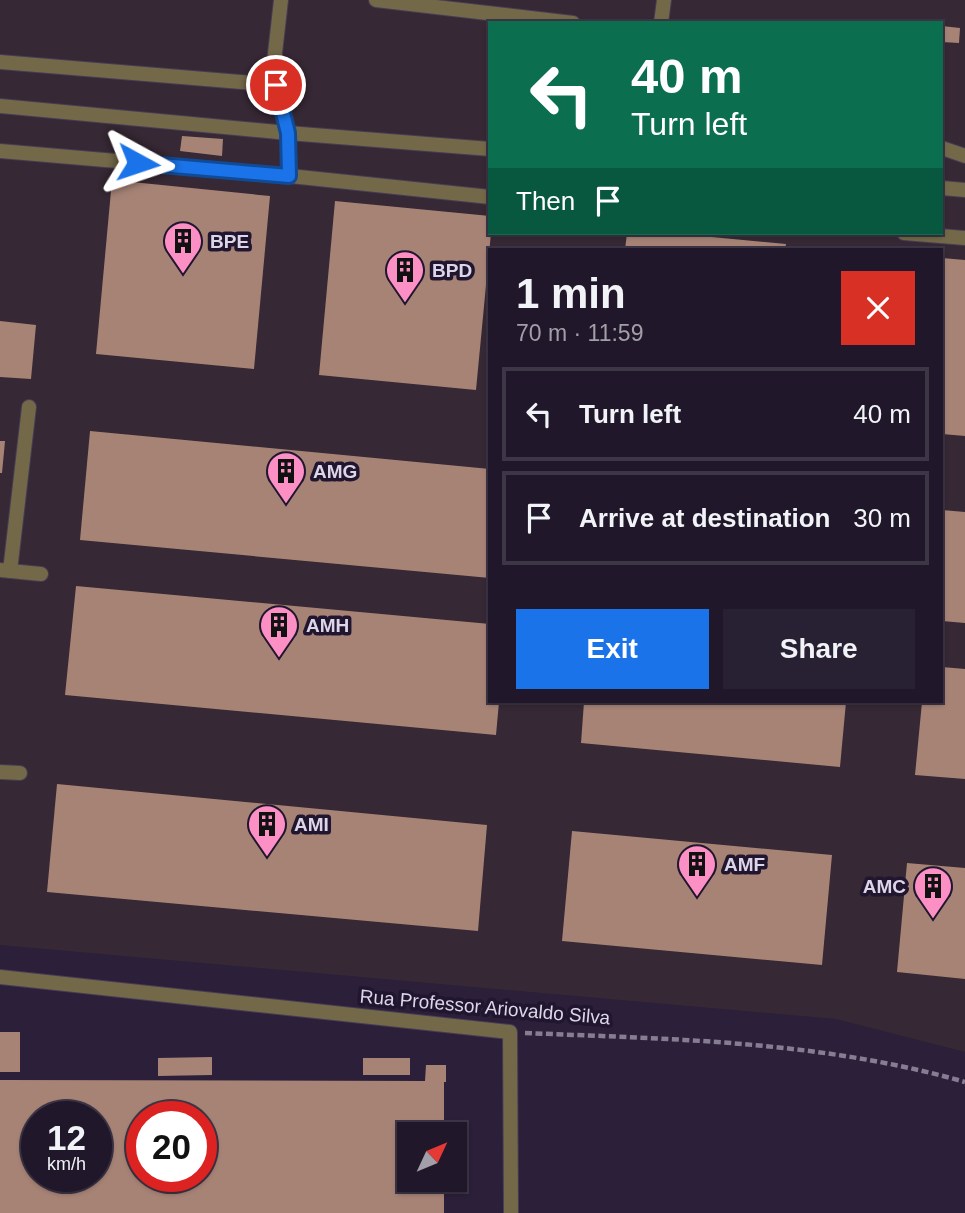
<!DOCTYPE html>
<meta charset="utf-8">
<style>
:root{--surface:#20172b;--page:#282033;--text:#f1f3f6;--muted:#a29fa9;--line:#3d3647;--accent:#1a73e8}
body{margin:0;font-family:Arial,sans-serif;background:var(--page);color:var(--text);height:100vh;display:flex;flex-direction:column;font-size:26px;white-space:nowrap}
*{box-sizing:border-box;margin:0}
p{font-size:23px;color:var(--muted)}
.icon{flex:none;width:38px;height:38px;fill:none;stroke:currentColor;stroke-width:2;stroke-linecap:round;stroke-linejoin:round}
.map{position:relative;flex:1;overflow:hidden}
.panel{position:absolute;left:488px;top:248px;width:455px;height:455px;display:flex;flex-direction:column;background:var(--surface);border-radius:0px;box-shadow:0 2px 5px #0004,0 0 0 2px var(--line)}
.panel>*{flex:none}
.hud{position:absolute;left:488px;top:21px;width:455px;height:214px;border-radius:0px;box-shadow:0 2px 5px #0004,0 0 0 2px var(--line);background:#0b6e4f;color:#fff;overflow:hidden}
.needle{width:46px;rotate:46deg}
.controls{position:absolute;left:397px;top:1122px;display:grid;gap:14px}
.controls a{display:grid;place-items:center;width:70px;height:70px;border-radius:0px;background:var(--surface);box-shadow:0 2px 5px #0004,0 0 0 2px var(--line);font-size:35px}
.speed{position:absolute;left:21px;top:1101px;display:flex;gap:14px;font-size:35px;font-weight:700;text-align:center}
.speed>*{display:grid;place-content:center;width:91px;height:91px;border-radius:50%;background:var(--surface);box-shadow:0 2px 5px #0004,0 0 0 2px var(--line);line-height:1}
.speed small{font-size:18px;font-weight:400}
.speed .limit{border:10px solid #d22;background:#fff;color:#111}
.pin{position:absolute;display:grid;place-items:center;width:60px;height:60px;color:#fff;margin:-30px;border:4px solid #fff;border-radius:50%;box-shadow:0 2px 7px #0007}
.me{position:absolute;width:77px;margin:-38px;rotate:95deg;stroke-linejoin:round;filter:drop-shadow(0 0 5px #0008)}
.turn{display:flex;align-items:center;gap:24px;height:147px;padding:0 28px;font-size:32px}
.turn .icon{width:91px;height:91px;stroke-width:2.5}
.turn b{display:block;font-size:49px;line-height:60px}
.then{display:flex;align-items:center;height:66px;padding:0 28px;background:#0003;gap:14px;font-size:26px}
.round{display:grid;place-items:center;flex:none;width:74px;height:74px;border-radius:0px;background:var(--page)}
.headline{display:flex;align-items:center;justify-content:space-between;height:119px;padding:0 28px}
h1{font-size:42px;font-weight:600;line-height:52px}
.primary-button{display:flex;gap:14px;margin-top:auto;padding:14px 28px}
.primary-button a{flex:1;height:80px;border-radius:0px;background:var(--accent);color:#fff;font-size:28px;font-weight:600;line-height:80px;text-align:center}
.primary-button a+a{background:var(--page);color:var(--text)}
ul{padding:0;list-style:none}
li{display:flex;align-items:center;gap:21px;height:94px;margin:0 14px 10px;padding:0 14px;border:4px solid var(--line);border-radius:0px}
li div{flex:1}
li b{display:block;font-size:26px}
li em{font-style:normal}
.map>svg:first-child{display:block}
</style>
<div class="map">
<svg width="965" height="1213" viewBox="0 0 965 1213">
<rect width="100%" height="100%" fill="#2b1f39"/>
<path fill="#362834" fill-rule="evenodd" d="M0,0H965V1052L836,1019L0,945ZM490,23H942V233H490ZM490,250H942V702H490Z"/>
<g fill="#a78376" fill-rule="evenodd">
<polygon points="942,26 960,28 959,43 942,42"/>
<polygon points="182,136 223,139 222,156 180,151"/>
<polygon points="112,180 270,196 254,369 96,354"/>
<polygon points="335,201 490,216 491,233 476,390 319,375"/>
<polygon points="627,233 670,233 786,244 785,250 625,250"/>
<polygon points="942,258 965,260 965,436 942,434"/>
<polygon points="0,321 36,325 31,379 0,377"/>
<polygon points="90,431 490,469 490,578 80,540"/>
<polygon points="0,441 5,441 2,473 0,473"/>
<polygon points="942,510 965,512 965,623 942,621"/>
<polygon points="76,586 490,624 490,702 499,702 496,735 65,695"/>
<polygon points="942,667 965,669 965,779 915,775 922,702 942,702"/>
<polygon points="584,702 846,702 840,767 581,743"/>
<polygon points="57,784 487,825 478,931 47,892"/>
<polygon points="572,831 832,855 822,965 562,941"/>
<polygon points="907,863 965,868 965,979 897,972"/>
<rect x="0" y="1032" width="20" height="40"/>
<polygon points="212,1057 212,1075 158,1076 158,1058"/>
<rect x="363" y="1058" width="47" height="17"/>
<path d="M426,1065H446V1082H444V1134H410V1180H444V1213H0V1080L425,1081ZM37,1116H96V1176H37ZM142,1116H201V1176H142Z"/>
</g>
<g fill="none" stroke-linecap="round" stroke-linejoin="round">
<defs>
<g id="service">
<polyline points="281,0 274,62 276,85 288,133 290,176"/>
<polyline points="376,0 573,23"/>
<polyline points="661,23 664,0"/>
<polyline points="0,62 276,85"/>
<polyline points="0,106 288,133 490,149"/>
<polyline points="942,148 965,156"/>
<polyline points="0,151 290,176 490,197"/>
<polyline points="942,188 965,190"/>
<polyline points="904,233 965,238"/>
<polyline points="0,570 41,574"/>
<polyline points="10,571 29,407"/>
<polyline points="0,772 20,773"/>
</g>
<polyline id="tertiary" points="0,977 510,1032 511,1213"/>
</defs>
<use href="#service" stroke="#473c55" stroke-width="16"/>
<use href="#tertiary" stroke="#473c55" stroke-width="16"/>
<path stroke="#877d93" stroke-width="4.5" stroke-dasharray="7 3.5" stroke-linecap="butt" d="M525,1033C672,1039 822,1041 965,1082"/>
<use href="#service" stroke="#736848" stroke-width="14"/>
<use href="#tertiary" stroke="#736848" stroke-width="14"/>
</g>
<g fill="none" stroke-linecap="round" stroke-linejoin="round">
<defs>
<polyline id="route" points="138,163 289,176 288,133 276,85"/>
</defs>
<use href="#route" stroke="#114b97" stroke-width="18"/>
<use href="#route" stroke="#1a73e8" stroke-width="12"/>
</g>
<defs>
<symbol id="building-pin" viewBox="-11 -11 22 30"><path d="M0 17L-7.5 6A9.5 9.5 0 1 1 7.5 6Z" fill="#fc8fc3" stroke="#21162f"/><path d="M-4-6H4V6H1V3H-1V6H-4ZM-2.5-4.3h1.7v1.8h-1.7ZM.8-4.3h1.7v1.8H.8ZM-2.5-1h1.7V.8h-1.7ZM.8-1h1.7V.8H.8Z" fill="#111"/></symbol>
</defs>
<g fill-rule="evenodd">
<use href="#building-pin" x="161" y="219" width="44" height="60"/>
<use href="#building-pin" x="383" y="248" width="44" height="60"/>
<use href="#building-pin" x="264" y="449" width="44" height="60"/>
<use href="#building-pin" x="257" y="603" width="44" height="60"/>
<use href="#building-pin" x="245" y="802" width="44" height="60"/>
<use href="#building-pin" x="675" y="842" width="44" height="60"/>
<use href="#building-pin" x="911" y="864" width="44" height="60"/>
</g>
<g text-anchor="middle" dominant-baseline="central" stroke-width="7" stroke-linejoin="round" paint-order="stroke">
<g font-size="19" font-weight="bold" fill="#ddd6e8" stroke="#21162f" text-anchor="start">
<text x="210" y="241">BPE</text>
<text x="432" y="270">BPD</text>
<text x="313" y="471">AMG</text>
<text x="306" y="625">AMH</text>
<text x="294" y="824">AMI</text>
<text x="724" y="864">AMF</text>
<text x="906" y="886" text-anchor="end">AMC</text>
</g>
<g font-size="19" fill="#ddd6e8" stroke="#21162f">
<text transform="translate(485 1007) rotate(5)">Rua Professor Ariovaldo Silva</text>
</g>
</g>
</svg>
<div class="controls">
<a><svg class="needle" viewBox="-14 -14 28 28"><path d="M0-13l5 13h-10z" fill="#e53935"/><path d="M0 13l5-13h-10z" fill="#a29fa9"/></svg></a>
</div>
<div class="speed"><div>12<small>km/h</small></div><div class="limit">20</div></div>
<div class="pin" style="left:276px;top:85px;background:#d93025"><svg class="icon" aria-label="arrive" viewBox="0 0 24 24"><path d="M6 21V4h12l-3 4 3 4H6"/></svg></div>
<svg class="me" style="left:138px;top:163px" viewBox="-20 -20 40 40"><path d="M0-17L14 15 0 8-14 15z" fill="#1a73e8" stroke="#fff" stroke-width="4"/></svg>
<div class="hud">
<div class="turn"><svg class="icon" aria-label="left" viewBox="0 0 24 24"><path d="M17 20v-9H6M10 6l-5 5 5 5"/></svg><div><b>40 m</b>Turn left</div></div>
<div class="then">Then<svg class="icon" aria-label="arrive" viewBox="0 0 24 24"><path d="M6 21V4h12l-3 4 3 4H6"/></svg></div>
</div>
<section class="panel">
<div class="headline"><div><h1>1 min</h1><p>70 m · 11:59</p></div><a class="round" style="background:#d93025;color:#fff"><svg class="icon" aria-label="close" viewBox="0 0 24 24"><path d="M6 6l12 12M18 6L6 18"/></svg></a></div>
<ul>
<li><svg class="icon" aria-label="left" viewBox="0 0 24 24"><path d="M17 20v-9H6M10 6l-5 5 5 5"/></svg><div><b>Turn left</b></div><em>40 m</em></li>
<li><svg class="icon" aria-label="arrive" viewBox="0 0 24 24"><path d="M6 21V4h12l-3 4 3 4H6"/></svg><div><b>Arrive at destination</b></div><em>30 m</em></li>
</ul>
<div class="primary-button"><a>Exit</a><a>Share</a></div>
</section>
</div>
